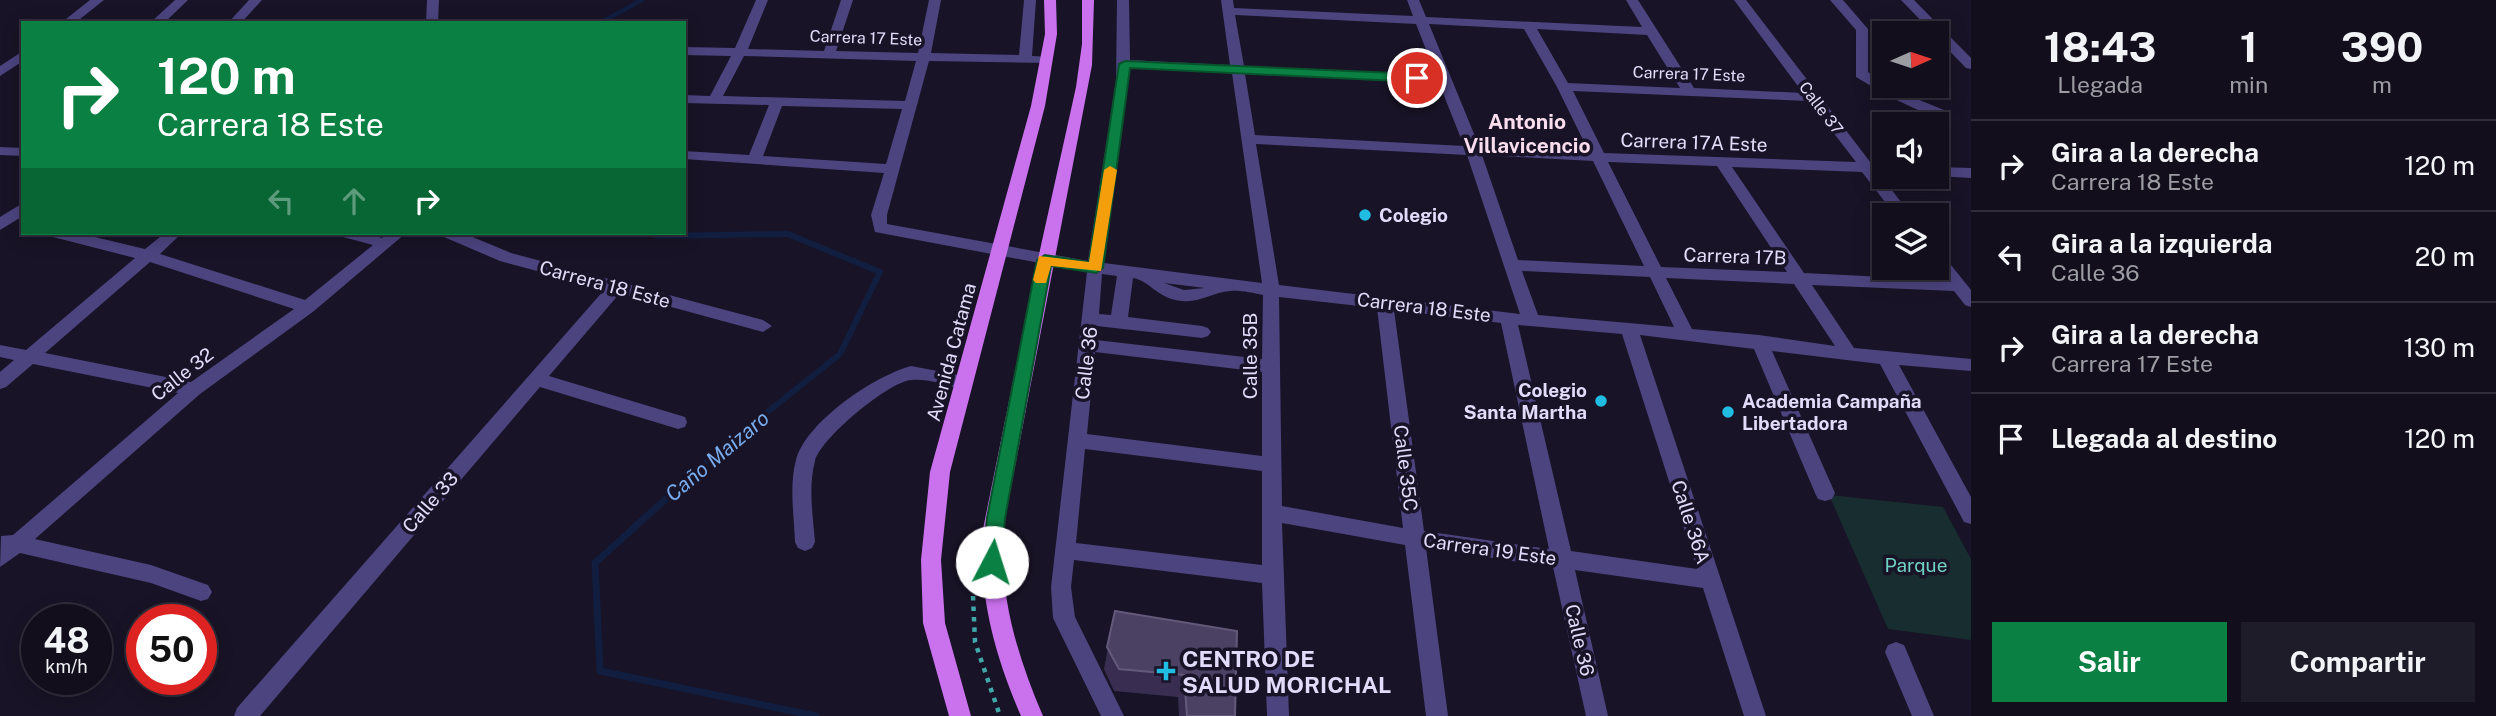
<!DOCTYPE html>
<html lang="es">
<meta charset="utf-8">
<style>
:root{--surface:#120e1c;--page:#1f1c29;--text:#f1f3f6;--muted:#9c9ca3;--line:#312e3b;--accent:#0b8043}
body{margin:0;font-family:"Public Sans",sans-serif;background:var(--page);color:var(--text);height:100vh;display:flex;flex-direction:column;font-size:26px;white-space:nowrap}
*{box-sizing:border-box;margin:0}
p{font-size:23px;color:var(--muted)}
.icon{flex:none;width:38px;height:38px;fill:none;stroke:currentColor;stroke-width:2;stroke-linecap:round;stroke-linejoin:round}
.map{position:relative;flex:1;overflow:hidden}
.drawer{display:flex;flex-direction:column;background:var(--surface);width:525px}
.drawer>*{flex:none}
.top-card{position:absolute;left:21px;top:21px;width:665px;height:214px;border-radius:0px;box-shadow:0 4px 18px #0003,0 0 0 2px var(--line);background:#0b8043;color:#fff;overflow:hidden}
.needle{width:46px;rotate:87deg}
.buttons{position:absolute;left:1872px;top:21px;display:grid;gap:14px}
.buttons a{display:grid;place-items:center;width:77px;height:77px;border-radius:0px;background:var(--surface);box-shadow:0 4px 18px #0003,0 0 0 2px var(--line);font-size:35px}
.speed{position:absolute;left:21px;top:604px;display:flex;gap:14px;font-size:35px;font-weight:700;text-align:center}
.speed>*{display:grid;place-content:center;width:91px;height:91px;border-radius:50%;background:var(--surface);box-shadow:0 4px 18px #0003,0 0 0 2px var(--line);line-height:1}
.speed small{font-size:18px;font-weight:400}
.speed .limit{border:10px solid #d22;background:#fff;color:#111}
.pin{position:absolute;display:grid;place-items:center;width:60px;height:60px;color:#fff;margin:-30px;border:4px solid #fff;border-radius:50%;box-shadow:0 2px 7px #0007}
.me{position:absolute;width:77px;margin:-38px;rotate:5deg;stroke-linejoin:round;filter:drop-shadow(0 0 5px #0008)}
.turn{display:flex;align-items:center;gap:24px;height:147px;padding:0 21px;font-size:32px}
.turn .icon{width:91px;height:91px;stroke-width:2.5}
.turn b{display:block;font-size:49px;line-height:60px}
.lanes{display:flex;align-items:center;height:66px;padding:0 21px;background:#0003;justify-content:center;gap:35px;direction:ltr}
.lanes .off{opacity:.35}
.eta{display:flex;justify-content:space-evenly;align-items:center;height:119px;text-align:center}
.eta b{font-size:42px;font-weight:700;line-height:49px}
.cta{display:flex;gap:14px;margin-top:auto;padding:14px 21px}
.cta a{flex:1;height:80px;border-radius:0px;background:var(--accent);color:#fff;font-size:28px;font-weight:700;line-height:80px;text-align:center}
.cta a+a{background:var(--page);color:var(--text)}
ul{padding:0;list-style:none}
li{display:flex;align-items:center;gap:21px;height:91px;padding:0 21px;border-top:2px solid var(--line)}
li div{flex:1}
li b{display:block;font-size:26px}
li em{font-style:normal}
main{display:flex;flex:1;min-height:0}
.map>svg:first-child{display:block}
</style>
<main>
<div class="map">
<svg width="1971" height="716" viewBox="0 0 1971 716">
<rect width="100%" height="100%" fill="#181326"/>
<polygon fill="#172d2f" points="1829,495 1943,507 1971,559 1971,640 1888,629"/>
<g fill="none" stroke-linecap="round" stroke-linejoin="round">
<polyline stroke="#111e40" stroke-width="4.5" points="600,23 642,0"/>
<polyline stroke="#111e40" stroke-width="6" points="648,233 658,236 788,234 880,272 840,354 750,426"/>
<polyline stroke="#111e40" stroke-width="7" points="752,425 710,459 595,563 600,671 816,716"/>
<polyline stroke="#40a7ab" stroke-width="4.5" stroke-dasharray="4.5 6" stroke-linecap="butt" points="973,596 975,642 1000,716"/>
<g fill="#4c447f" fill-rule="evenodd">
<polygon points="90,0 104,0 75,23 61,23"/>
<polygon points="175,0 188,0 164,23 150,23"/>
<polygon points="249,0 262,0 241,23 228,23"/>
<polygon points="427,0 439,0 438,23 426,23"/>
<path d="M756,0H768L748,49L824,51L841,0H853L836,51L918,53L929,0H941L931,53L1019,55L1024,0H1036L1032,56L1051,57V63L929,61L887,215V224L1088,261L1116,82L1117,0H1129L1130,60L1230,65L1221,0H1233L1234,8L1413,16L1407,0H1419L1426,17L1642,27L1626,0H1638L1694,88L1803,93L1734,0H1746L1871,163L1885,164V172H1878L1911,215H1895L1862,172L1732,167L1804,273L1945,280L1935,268L1937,254L1943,255L1971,290V307L1965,305L1954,291L1812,285L1854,348L1971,359V371L1899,365L1971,497V524L1964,522L1880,364L1772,351L1835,493L1832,499L1825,501L1818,499L1815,493L1754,349L1640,335L1766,716H1744L1703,588L1575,570L1608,716H1586L1553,567L1426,548L1448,716H1426L1405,545L1282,523L1289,716H1267L1262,583L1074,560L1071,587L1075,617L1124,716H1101L1053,618L1051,587L1087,272L875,232L871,215L884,173L684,159V151L749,155L769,105L684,103V95L710,96L731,56L684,55V47L735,48ZM1235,15L1416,24L1436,75L1244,66ZM1429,24L1524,29L1557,87L1589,152L1479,146ZM1537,29L1647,35L1680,88L1568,83ZM744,56L916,61L905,101L723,96ZM1130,68L1232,73L1262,283L1104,263ZM1245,74L1439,83L1464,146L1255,135ZM1573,91L1809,101L1856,162L1604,153ZM782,106L902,109L886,164L763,156ZM1256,144L1467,155L1520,314L1279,285ZM1482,155L1593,161L1644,266L1518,260ZM1608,162L1717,166L1787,272L1661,267ZM1522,271L1650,277L1674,327L1538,315ZM1102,274L1117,276L1111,315L1099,314ZM1133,278C1150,281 1158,299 1182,301C1200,303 1213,292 1230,291C1240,290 1253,293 1263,295L1262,359L1096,340L1097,326L1202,338L1208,336L1211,332L1208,328L1202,326L1128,317ZM1666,278L1794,284L1835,346L1759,335L1692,329ZM1164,283L1205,288L1184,290ZM1279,297L1377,308L1403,528L1282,506ZM1394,310L1501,323L1549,549L1424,531ZM1518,325L1622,334L1697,569L1571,551ZM1095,352L1262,372V456L1087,434ZM1085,449L1262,471V565L1076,543Z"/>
<path d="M1830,0H1843L1868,29V72L1885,86L1944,110V116C1926,119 1873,87 1856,77V30Z"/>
<polygon points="1901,0 1914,0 1971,58 1971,69 1966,68 1937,38 1937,33 1933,33"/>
<polygon points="23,51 23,61 0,76 0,66"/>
<polygon points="0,147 23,148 23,156 0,155"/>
<polygon points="1937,167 1971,168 1971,178 1937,176"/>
<polygon points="23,203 23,216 0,230 0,217"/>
<path d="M51,233H78L145,249L165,233H182L160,254L305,300L373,245L343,237L341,233H366L382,238L388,233H406L314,311L200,394L35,539L151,565L208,585L212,592L208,599L201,601L151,583L20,553L0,567L1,536L13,535L178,393L33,364L6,387L0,389V372L14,360L0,357V345L26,350L135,258L53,237ZM150,262L294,309L191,382L45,353Z"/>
<polygon points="442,233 463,233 511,253 763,320 772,326 763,332 620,293 549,376 685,417 687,422 685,427 678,429 540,387 260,716 234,716 237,708 605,289 500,261 444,237"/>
<path d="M911,366L964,376L970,378L973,383L970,388L964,390C948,386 928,378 911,380C888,382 820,439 815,461C808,487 813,516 815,542L812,548L805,551L798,548L795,542C794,515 789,486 796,460C806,422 874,376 911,366Z"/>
<polygon points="1896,642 1904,645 1934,716 1912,716 1885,652 1888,645"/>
</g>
<g fill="#ca71ed" fill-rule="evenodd">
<polygon points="1044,0 1056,0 1057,34 1045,106 950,472 941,560 945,623 971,716 949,716 923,623 921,560 930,472 1031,106 1045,34"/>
<path d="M1082,0H1094L1092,65L1003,529C999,595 1017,656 1043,716H1021C995,656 978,595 983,529L1036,268L1076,87L1082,44Z"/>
</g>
</g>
<polygon fill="#392e51" points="1115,611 1235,716 1179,716 1178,697 1114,691 1104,669"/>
<polygon fill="#4b4163" stroke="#63597b" stroke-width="2" points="1115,611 1237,631 1235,716 1187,716 1184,675 1119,669 1107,647"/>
<polygon fill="#0b8043" stroke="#07532c" stroke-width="2" points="1125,61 1417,74 1423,78 1417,82 1130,68 1103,268 1096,273 1051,266 1005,518 1001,562 999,567 992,570 985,567 983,562 987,518 1037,260 1045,255 1089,262 1119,64"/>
<polygon fill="#f59e0b" points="1110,166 1117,170 1101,271 1051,266 1046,283 1036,283 1033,280 1039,256 1089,262 1104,170"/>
<g fill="#20bce2" stroke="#181326" stroke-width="2.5">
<circle cx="1365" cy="215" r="7"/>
<circle cx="1601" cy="401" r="7"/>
<circle cx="1728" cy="412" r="7"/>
<path d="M1162.5 660.5h7v7h7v7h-7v7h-7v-7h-7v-7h7z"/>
</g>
<g text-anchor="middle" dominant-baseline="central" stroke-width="7" stroke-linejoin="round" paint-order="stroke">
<g font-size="16" fill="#e2dcfa" stroke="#181326">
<text transform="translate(866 38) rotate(2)">Carrera 17 Este</text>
<text transform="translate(1689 74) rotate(2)">Carrera 17 Este</text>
<text transform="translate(1821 108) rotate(53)">Calle 37</text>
</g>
<g font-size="19" fill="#e2dcfa" stroke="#181326">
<text transform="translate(1694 142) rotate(2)">Carrera 17A Este</text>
<text transform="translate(1735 256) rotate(2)">Carrera 17B</text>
<text transform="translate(605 284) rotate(15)">Carrera 18 Este</text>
<text transform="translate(1424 307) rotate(7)">Carrera 18 Este</text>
<text transform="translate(951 352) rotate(-75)">Avenida Catama</text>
<text transform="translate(1250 356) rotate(-90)">Calle 35B</text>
<text transform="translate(1086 363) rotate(-83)">Calle 36</text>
<text transform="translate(182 374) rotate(-38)">Calle 32</text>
<text transform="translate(1406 468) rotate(83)">Calle 35C</text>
<text transform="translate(430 502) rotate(-49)">Calle 33</text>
<text transform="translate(1691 522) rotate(72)">Calle 36A</text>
<text transform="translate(1490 549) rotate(8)">Carrera 19 Este</text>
<text transform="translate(1580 640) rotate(77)">Calle 36</text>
</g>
<g font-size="19" font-weight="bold" fill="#e2dcfa" stroke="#181326" text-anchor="start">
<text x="1379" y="215">Colegio</text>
<text x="1587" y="390" text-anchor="end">Colegio<tspan x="1587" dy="22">Santa Martha</tspan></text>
<text x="1742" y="401">Academia Campaña<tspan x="1742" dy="22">Libertadora</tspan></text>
</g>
<g font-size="19" fill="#70d2c3" stroke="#181326">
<text x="1916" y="565">Parque</text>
</g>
<g font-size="21" font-weight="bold" fill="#fbdeed" stroke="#181326">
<text x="1527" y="121">Antonio<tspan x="1527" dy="24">Villavicencio</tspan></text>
</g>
<g font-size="21" font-style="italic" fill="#77abed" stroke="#181326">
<text transform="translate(717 456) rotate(-40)">Caño Maizaro</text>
</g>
<g font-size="23" font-weight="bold" fill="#e2dcfa" stroke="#181326" text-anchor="start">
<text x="1182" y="658">CENTRO DE<tspan x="1182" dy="26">SALUD MORICHAL</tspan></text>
</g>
</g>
</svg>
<div class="buttons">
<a><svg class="needle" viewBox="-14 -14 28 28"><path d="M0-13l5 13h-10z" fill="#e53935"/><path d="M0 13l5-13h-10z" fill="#9c9ca3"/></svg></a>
<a><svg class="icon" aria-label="sound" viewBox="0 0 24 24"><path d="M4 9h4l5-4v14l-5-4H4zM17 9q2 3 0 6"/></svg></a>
<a><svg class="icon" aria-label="layers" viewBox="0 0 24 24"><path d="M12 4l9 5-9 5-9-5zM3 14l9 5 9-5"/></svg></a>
</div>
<div class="speed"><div>48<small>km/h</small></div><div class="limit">50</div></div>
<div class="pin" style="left:1417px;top:78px;background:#d93025"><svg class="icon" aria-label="arrive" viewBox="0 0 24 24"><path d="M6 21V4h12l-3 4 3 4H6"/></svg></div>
<svg class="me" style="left:992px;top:562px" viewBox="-20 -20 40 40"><circle r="19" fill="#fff"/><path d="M0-13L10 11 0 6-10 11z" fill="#0b8043"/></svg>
<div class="top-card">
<div class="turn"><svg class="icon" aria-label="right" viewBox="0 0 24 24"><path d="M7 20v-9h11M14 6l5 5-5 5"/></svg><div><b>120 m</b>Carrera 18 Este</div></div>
<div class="lanes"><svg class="icon off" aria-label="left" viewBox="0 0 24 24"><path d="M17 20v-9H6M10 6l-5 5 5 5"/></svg><svg class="icon off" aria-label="ahead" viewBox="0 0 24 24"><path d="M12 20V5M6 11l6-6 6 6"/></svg><svg class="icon" aria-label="right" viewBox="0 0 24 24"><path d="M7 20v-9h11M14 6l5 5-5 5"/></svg></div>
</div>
</div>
<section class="drawer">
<div class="eta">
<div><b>18:43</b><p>Llegada</p></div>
<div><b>1</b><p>min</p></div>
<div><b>390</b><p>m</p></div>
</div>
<ul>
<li><svg class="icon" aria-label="right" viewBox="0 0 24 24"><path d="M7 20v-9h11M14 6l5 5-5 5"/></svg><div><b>Gira a la derecha</b><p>Carrera 18 Este</p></div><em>120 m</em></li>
<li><svg class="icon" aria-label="left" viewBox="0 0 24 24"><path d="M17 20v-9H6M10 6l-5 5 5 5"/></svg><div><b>Gira a la izquierda</b><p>Calle 36</p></div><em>20 m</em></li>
<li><svg class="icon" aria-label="right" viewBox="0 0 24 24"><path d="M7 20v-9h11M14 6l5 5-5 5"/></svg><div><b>Gira a la derecha</b><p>Carrera 17 Este</p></div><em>130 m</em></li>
<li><svg class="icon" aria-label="arrive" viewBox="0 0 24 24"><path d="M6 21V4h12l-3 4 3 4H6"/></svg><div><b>Llegada al destino</b></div><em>120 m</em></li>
</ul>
<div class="cta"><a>Salir</a><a>Compartir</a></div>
</section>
</main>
